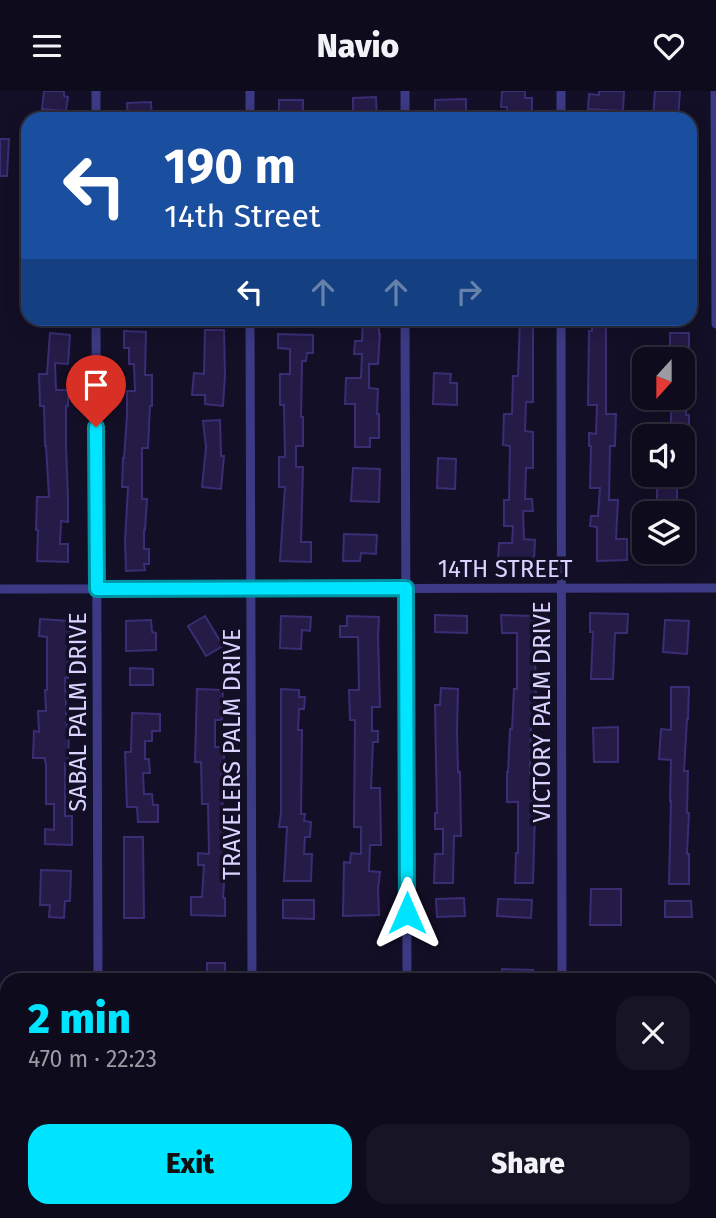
<!DOCTYPE html>
<meta charset="utf-8">
<style>
:root{--surface:#0e0b1c;--page:#171425;--text:#f1f3f6;--muted:#9b9ba3;--line:#2e2b3b;--accent:#00e5ff}
body{margin:0;font-family:"Fira Sans",sans-serif;background:var(--page);color:var(--text);height:100vh;display:flex;flex-direction:column;font-size:26px;white-space:nowrap}
*{box-sizing:border-box;margin:0}
p{font-size:23px;color:var(--muted)}
.icon{flex:none;width:38px;height:38px;fill:none;stroke:currentColor;stroke-width:2;stroke-linecap:round;stroke-linejoin:round}
.map{position:relative;flex:1;overflow:hidden}
.sheet{position:absolute;left:0px;top:882px;width:718px;height:245px;display:flex;flex-direction:column;background:var(--surface);border-radius:21px 21px 0 0;box-shadow:0 4px 18px #0003,0 0 0 2px var(--line)}
.sheet>*{flex:none}
.guide{position:absolute;left:21px;top:21px;width:676px;height:214px;border-radius:21px;box-shadow:0 4px 18px #0003,0 0 0 2px var(--line);background:#1a4fa0;color:#fff;overflow:hidden}
.needle{width:46px;rotate:201deg}
.tools{position:absolute;left:632px;top:256px;display:grid;gap:14px}
.tools a{display:grid;place-items:center;width:63px;height:63px;border-radius:14px;background:var(--surface);box-shadow:0 4px 18px #0003,0 0 0 2px var(--line);font-size:35px}
.pin{position:absolute;display:grid;place-items:center;width:60px;height:60px;color:#fff;margin:-72px -30px;border-radius:50% 50% 50% 0;rotate:-45deg;box-shadow:0 0 7px #0007}
.pin .icon{rotate:45deg}
.me{position:absolute;width:77px;margin:-38px;rotate:0deg;stroke-linejoin:round;filter:drop-shadow(0 0 5px #0008)}
.turn{display:flex;align-items:center;gap:24px;height:147px;padding:0 28px;font-size:32px}
.turn .icon{width:91px;height:91px;stroke-width:2.5}
.turn b{display:block;font-size:49px;line-height:60px}
.lanes{display:flex;align-items:center;height:66px;padding:0 28px;background:#0003;justify-content:center;gap:35px;direction:ltr}
.lanes .off{opacity:.35}
.round{display:grid;place-items:center;flex:none;width:74px;height:74px;border-radius:21px;background:var(--page)}
.overview{display:flex;align-items:center;justify-content:space-between;height:119px;padding:0 28px}
h1{font-size:42px;font-weight:800;line-height:52px;color:var(--accent)}
.primary-button{display:flex;gap:14px;margin-top:auto;padding:14px 28px}
.primary-button a{flex:1;height:80px;border-radius:21px;background:var(--accent);color:#111;font-size:28px;font-weight:800;line-height:80px;text-align:center}
.primary-button a+a{background:var(--page);color:var(--text)}
header{display:flex;justify-content:space-between;align-items:center;height:91px;padding:0 28px;background:var(--surface);font-size:32px;font-weight:800}
.map>svg:first-child{display:block}
</style>
<header><svg class="icon" aria-label="menu" viewBox="0 0 24 24"><path d="M4 6h16M4 12h16M4 18h16"/></svg>Navio<svg class="icon" aria-label="heart" viewBox="0 0 24 24"><path d="M12 20l-8-8c-3-5 5-10 8-4 3-6 11-1 8 4z"/></svg></header>
<div class="map">
<svg width="716" height="1127" viewBox="0 0 716 1127">
<defs>
<pattern id="forest-crowns" width="20" height="18" patternUnits="userSpaceOnUse" patternTransform="scale(1.75)"><rect width="20" height="18" fill="#12302f"/><path d="M2 6a3 3 0 1 1 6 0M12 15a3 3 0 1 1 6 0" fill="none" stroke="#344d4e"/></pattern>
</defs>
<rect width="100%" height="100%" fill="#130f26"/>
<polygon fill="url(#forest-crowns)" points="0,1018 7,1021 7,1120 277,1120 296,1127 6,1127 0,1118"/>
<g fill="#241b47" stroke="#3b2d73" stroke-width="2">
<polygon points="44,0 64,0 64,5 68,6 66,20 42,18"/>
<polygon points="507,0 525,0 525,7 532,7 532,26 507,25 507,16 501,16 502,1"/>
<polygon points="599,0 624,0 623,20 588,18 589,3 599,4"/>
<polygon points="655,0 680,0 678,28 653,28"/>
<polygon points="376,6 377,28 353,28 353,7"/>
<polygon points="466,8 466,28 447,28 447,25 435,25 435,9"/>
<polygon points="279,9 303,9 303,28 279,27"/>
<polygon points="151,11 152,28 128,28 127,12"/>
<polygon points="0,48 9,48 7,85 0,85"/>
<polygon points="363,228 379,228 379,243 380,243 378,273 369,273 369,297 378,298 377,323 379,323 379,347 370,347 370,356 355,356 355,313 345,313 346,287 361,287 362,263 354,263 355,250 362,250"/>
<polygon points="520,228 533,228 533,311 526,311 525,340 533,341 533,377 526,377 525,408 532,408 533,420 523,420 524,448 535,449 534,470 498,469 499,452 512,452 513,435 504,435 504,409 509,409 510,355 503,354 504,323 512,323 513,285 518,285"/>
<polygon points="592,228 606,228 606,323 616,323 615,355 610,355 609,409 618,409 616,448 627,448 627,469 597,470 597,436 590,435 591,425 598,425 600,397 590,397 591,355 589,355 589,342 596,343 597,314 588,314 589,240 592,240"/>
<polygon points="205,239 224,239 225,284 223,315 205,313 205,304 192,304 194,282 204,283"/>
<polygon points="124,240 146,241 145,284 152,284 152,315 150,315 148,357 142,357 142,408 147,408 145,439 144,439 144,458 149,458 149,473 144,473 145,479 126,480 125,450 128,396 122,396 123,367 124,367 127,324 127,300 135,300 134,273 129,273 129,257 124,257"/>
<polygon points="50,242 70,244 68,273 55,272 56,299 68,299 68,315 66,315 66,355 68,407 68,431 61,430 60,453 68,453 68,471 37,470 38,439 36,439 37,406 49,406 46,355 45,355 44,315 40,315 39,283 47,283"/>
<rect x="670" y="242" width="19" height="26"/>
<polygon points="278,243 313,244 313,262 307,262 306,270 302,270 301,326 303,326 303,355 296,355 296,376 303,376 301,451 311,451 311,471 280,470 285,396 279,396 279,366 285,366 284,314 280,314 280,283 290,283 290,258 278,257"/>
<polygon points="434,282 451,283 450,292 457,292 457,314 433,313"/>
<polygon points="671,306 687,306 686,324 689,324 689,345 671,345"/>
<polygon points="220,329 221,365 224,365 221,398 202,396 206,356 203,330"/>
<polygon points="438,367 456,368 455,398 437,397"/>
<polygon points="353,377 380,378 379,411 351,410"/>
<rect x="657" y="383" width="20" height="29"/>
<polygon points="344,443 377,444 376,463 361,462 360,470 343,470"/>
<polygon points="590,522 628,523 627,542 615,542 613,588 591,588 593,541 590,541"/>
<polygon points="435,524 467,525 467,542 435,541"/>
<polygon points="501,524 534,525 536,599 534,629 531,628 530,682 533,682 532,722 535,722 533,792 515,792 516,762 518,762 518,711 507,711 507,681 508,681 510,638 512,638 514,598 517,598 517,542 502,542"/>
<polygon points="205,525 223,555 206,565 188,535"/>
<polygon points="281,525 311,526 310,540 302,539 301,558 280,557"/>
<polygon points="347,525 379,526 378,546 380,616 372,616 372,640 378,640 378,651 373,651 371,697 380,697 381,754 370,754 369,780 380,781 378,798 379,824 343,825 344,771 350,772 351,762 361,763 361,736 354,736 355,629 350,629 349,599 359,599 358,546 340,546 340,535 347,535"/>
<polygon points="40,528 70,530 68,558 68,587 65,587 67,642 69,642 68,672 65,672 65,725 72,725 72,754 45,753 45,738 54,739 54,713 46,713 46,672 45,671 45,667 33,667 34,640 39,641 38,620 46,620 45,599 47,599 47,546 39,545"/>
<polygon points="151,529 152,541 156,542 156,559 126,560 126,530"/>
<polygon points="665,529 689,530 687,563 663,561"/>
<polygon points="130,577 153,578 153,594 130,594"/>
<polygon points="671,596 689,596 688,628 687,628 684,680 688,680 687,722 689,722 687,763 689,763 689,793 669,793 671,710 670,710 671,669 659,668 661,638 671,639"/>
<polygon points="441,597 458,598 457,640 458,681 460,681 461,745 454,745 453,792 434,792 435,763 443,763 443,738 435,738 435,722 437,722 435,614 440,614"/>
<polygon points="197,598 223,599 222,629 215,629 215,656 224,656 224,671 221,671 223,722 225,722 226,764 223,807 225,807 225,825 191,824 191,806 202,806 204,774 198,774 198,762 209,763 208,713 202,713 201,671 195,671"/>
<polygon points="281,598 299,599 299,606 305,606 304,618 299,618 298,639 302,639 301,723 305,723 304,730 311,731 310,746 305,746 304,763 312,763 311,790 284,790 287,736 279,736 281,722"/>
<polygon points="132,622 160,623 160,640 152,640 152,650 145,650 145,668 149,668 150,682 143,682 144,703 152,703 153,714 158,714 158,731 138,731 137,716 127,716 125,661 131,661"/>
<polygon points="618,636 618,671 594,671 593,637"/>
<polygon points="124,746 143,746 144,827 124,827"/>
<polygon points="41,779 71,780 70,810 65,810 64,827 49,826 50,814 40,814"/>
<polygon points="591,798 621,798 621,834 590,834"/>
<polygon points="464,807 465,825 437,826 436,808"/>
<polygon points="498,808 532,809 531,827 497,825"/>
<polygon points="283,809 314,809 314,828 283,827"/>
<polygon points="665,810 691,810 692,826 665,826"/>
<rect x="207" y="872" width="18" height="14"/>
<polygon points="502,878 533,879 533,889 502,889"/>
</g>
<g fill="none" stroke-linecap="round" stroke-linejoin="round">
<g stroke="#3d3a85" stroke-width="9">
<polyline points="96,0 96,28"/>
<polyline points="250,0 250,28"/>
<polyline points="405,0 405,28"/>
<polyline points="561,0 561,28"/>
<polyline points="715,0 716,233"/>
<polyline points="96,228 98,889"/>
<polyline points="250,228 252,889"/>
<polyline points="405,228 407,889"/>
<polyline points="561,228 562,889"/>
<polyline points="0,498 716,497"/>
<polyline points="0,898 7,901"/>
<polyline points="621,1120 639,1127"/>
</g>
</g>
<g fill="none" stroke-linecap="round" stroke-linejoin="round">
<defs>
<polyline id="route" points="96,336 97,498 406,497 407,822"/>
</defs>
<use href="#route" stroke="#0095a6" stroke-width="18"/>
<use href="#route" stroke="#00e5ff" stroke-width="12"/>
</g>
<g text-anchor="middle" dominant-baseline="central" stroke-width="7" stroke-linejoin="round" paint-order="stroke">
<g font-size="24" fill="#d9d4ff" stroke="#130f26">
<text x="505" y="478">14TH STREET</text>
<text transform="translate(78 621) rotate(-90)">SABAL PALM DRIVE</text>
<text transform="translate(542 621) rotate(-90)">VICTORY PALM DRIVE</text>
<text transform="translate(232 663) rotate(-90)">TRAVELERS PALM DRIVE</text>
</g>
</g>
</svg>
<div class="tools">
<a><svg class="needle" viewBox="-14 -14 28 28"><path d="M0-13l5 13h-10z" fill="#e53935"/><path d="M0 13l5-13h-10z" fill="#9b9ba3"/></svg></a>
<a><svg class="icon" aria-label="sound" viewBox="0 0 24 24"><path d="M4 9h4l5-4v14l-5-4H4zM17 9q2 3 0 6"/></svg></a>
<a><svg class="icon" aria-label="layers" viewBox="0 0 24 24"><path d="M12 4l9 5-9 5-9-5zM3 14l9 5 9-5"/></svg></a>
</div>
<div class="pin" style="left:96px;top:336px;background:#d93025"><svg class="icon" aria-label="arrive" viewBox="0 0 24 24"><path d="M6 21V4h12l-3 4 3 4H6"/></svg></div>
<svg class="me" style="left:407px;top:822px" viewBox="-20 -20 40 40"><path d="M0-17L14 15 0 8-14 15z" fill="#00e5ff" stroke="#fff" stroke-width="4"/></svg>
<div class="guide">
<div class="turn"><svg class="icon" aria-label="left" viewBox="0 0 24 24"><path d="M17 20v-9H6M10 6l-5 5 5 5"/></svg><div><b>190 m</b>14th Street</div></div>
<div class="lanes"><svg class="icon" aria-label="left" viewBox="0 0 24 24"><path d="M17 20v-9H6M10 6l-5 5 5 5"/></svg><svg class="icon off" aria-label="ahead" viewBox="0 0 24 24"><path d="M12 20V5M6 11l6-6 6 6"/></svg><svg class="icon off" aria-label="ahead" viewBox="0 0 24 24"><path d="M12 20V5M6 11l6-6 6 6"/></svg><svg class="icon off" aria-label="right" viewBox="0 0 24 24"><path d="M7 20v-9h11M14 6l5 5-5 5"/></svg></div>
</div>
<section class="sheet">
<div class="overview"><div><h1>2 min</h1><p>470 m · 22:23</p></div><a class="round"><svg class="icon" aria-label="close" viewBox="0 0 24 24"><path d="M6 6l12 12M18 6L6 18"/></svg></a></div>
<div class="primary-button"><a>Exit</a><a>Share</a></div>
</section>
</div>
